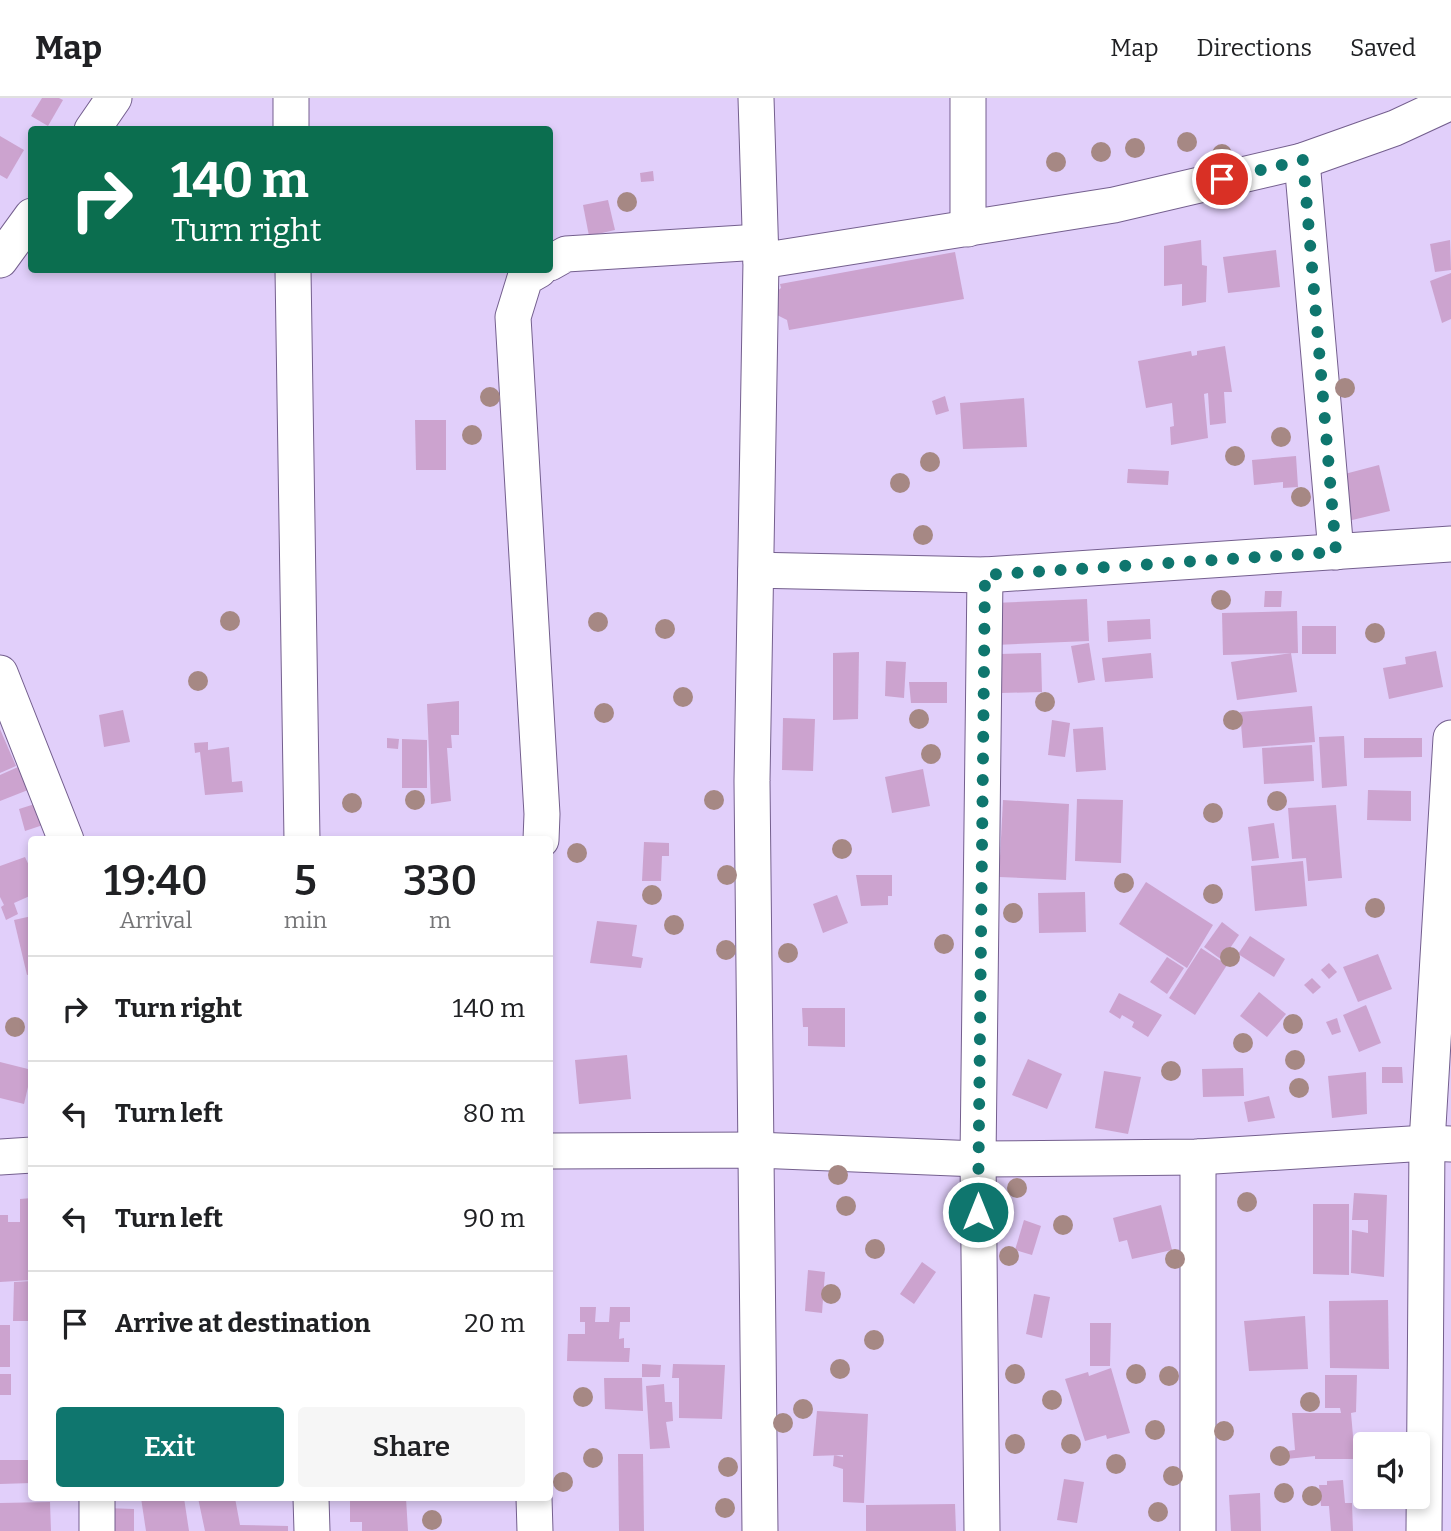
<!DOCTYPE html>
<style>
:root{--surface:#fff;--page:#f6f6f6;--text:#202124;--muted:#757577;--line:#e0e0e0;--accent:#0f766e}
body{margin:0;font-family:Bitter,serif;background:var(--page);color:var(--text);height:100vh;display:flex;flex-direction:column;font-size:26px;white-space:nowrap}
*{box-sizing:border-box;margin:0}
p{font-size:23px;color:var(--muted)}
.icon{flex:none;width:38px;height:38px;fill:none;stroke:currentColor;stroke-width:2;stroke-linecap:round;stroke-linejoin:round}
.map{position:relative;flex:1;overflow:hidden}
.panel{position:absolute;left:28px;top:738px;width:525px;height:665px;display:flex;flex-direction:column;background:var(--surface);border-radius:7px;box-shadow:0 4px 10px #0003}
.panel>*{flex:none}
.guide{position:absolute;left:28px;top:28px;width:525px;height:147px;border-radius:7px;box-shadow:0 4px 10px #0003;background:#0b6e4f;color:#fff;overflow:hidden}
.fabs{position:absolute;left:1353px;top:1334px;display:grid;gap:14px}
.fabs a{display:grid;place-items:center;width:77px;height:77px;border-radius:7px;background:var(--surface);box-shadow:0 4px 10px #0003;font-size:35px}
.pin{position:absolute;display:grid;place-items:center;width:60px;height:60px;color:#fff;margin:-30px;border:4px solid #fff;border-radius:50%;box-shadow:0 2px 7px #0007}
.me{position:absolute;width:77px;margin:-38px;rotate:0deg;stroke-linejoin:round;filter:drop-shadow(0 0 5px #0008)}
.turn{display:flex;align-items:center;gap:24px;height:147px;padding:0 28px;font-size:32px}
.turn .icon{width:91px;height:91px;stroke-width:2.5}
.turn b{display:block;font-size:49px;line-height:60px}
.eta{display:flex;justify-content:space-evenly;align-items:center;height:119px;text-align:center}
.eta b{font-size:42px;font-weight:600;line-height:49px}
.primary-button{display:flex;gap:14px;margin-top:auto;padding:14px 28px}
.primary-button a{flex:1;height:80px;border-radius:7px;background:var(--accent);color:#fff;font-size:28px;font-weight:600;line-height:80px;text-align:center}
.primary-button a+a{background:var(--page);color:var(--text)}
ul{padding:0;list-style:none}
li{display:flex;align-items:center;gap:21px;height:105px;padding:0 28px;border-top:2px solid var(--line)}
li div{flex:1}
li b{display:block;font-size:26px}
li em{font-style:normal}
header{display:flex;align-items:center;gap:42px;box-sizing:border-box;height:98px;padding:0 35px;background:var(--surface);border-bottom:2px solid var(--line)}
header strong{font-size:33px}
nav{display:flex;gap:38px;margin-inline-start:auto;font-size:24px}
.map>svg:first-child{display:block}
</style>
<header>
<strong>Map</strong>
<nav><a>Map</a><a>Directions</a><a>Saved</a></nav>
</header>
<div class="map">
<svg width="1451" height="1433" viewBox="0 0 1451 1433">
<rect width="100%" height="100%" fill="#e1cffa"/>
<g fill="#cca3cf">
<polygon points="42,0 59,0 63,2 48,28 31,18"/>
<polygon points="0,38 24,52 7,81 0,77"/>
<polygon points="653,73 654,83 641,84 640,75"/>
<polygon points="608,102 615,132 589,138 583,107"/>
<polygon points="1201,142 1202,167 1207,168 1206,204 1182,208 1182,186 1164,188 1164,148"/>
<polygon points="1450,142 1451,172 1435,174 1430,146"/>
<polygon points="1276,152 1280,189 1228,195 1223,159"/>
<polygon points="955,154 964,201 789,232 787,222 777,217 775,195 781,190 780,186"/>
<polygon points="1451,175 1451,221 1442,225 1430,183"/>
<polygon points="1225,248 1232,294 1224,294 1226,325 1210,327 1208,295 1204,296 1208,340 1171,347 1170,329 1174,328 1172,305 1146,310 1138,263 1191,253 1192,258 1197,257 1197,253"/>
<polygon points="945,298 949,313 936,317 932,303"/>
<polygon points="1024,300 1027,349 963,351 960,305"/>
<polygon points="415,322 446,322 446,372 416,372"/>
<polygon points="1296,358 1298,389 1283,390 1283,384 1254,387 1252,362"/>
<polygon points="1379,367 1390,413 1348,423 1337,378"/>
<polygon points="1128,371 1169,373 1168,387 1127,385"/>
<polygon points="1265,493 1282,493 1281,509 1264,509"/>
<polygon points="1087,501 1089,543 995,547 993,505"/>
<polygon points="1297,513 1298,555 1223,557 1222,515"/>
<polygon points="1150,521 1151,541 1108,544 1107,523"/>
<rect x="1302" y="528" width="34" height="28"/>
<polygon points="1089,545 1095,582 1078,585 1071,548"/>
<polygon points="1436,553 1443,589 1389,601 1383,570 1406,566 1405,559"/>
<polygon points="859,554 858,621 833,622 833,555"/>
<polygon points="1041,555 1042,594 1001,595 1000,556"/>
<polygon points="1151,555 1153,580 1105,584 1102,560"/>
<polygon points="1291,555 1297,594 1237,602 1231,564"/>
<polygon points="886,563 906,564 904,600 885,598"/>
<polygon points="909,584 947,584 947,605 911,605"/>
<polygon points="459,603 459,637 451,637 452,650 447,650 451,703 431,706 427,606"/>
<polygon points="1312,608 1315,644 1243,650 1240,614"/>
<polygon points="123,612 130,644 104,649 99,617"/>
<polygon points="783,620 815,621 813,673 782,672"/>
<polygon points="1052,622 1070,625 1065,659 1048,657"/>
<polygon points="1103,629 1106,672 1076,674 1073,631"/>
<polygon points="0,631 16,668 0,675"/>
<polygon points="1344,638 1347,688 1322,690 1319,639"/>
<polygon points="387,640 399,641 398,651 387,650"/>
<polygon points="1364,640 1422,640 1422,659 1364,660"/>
<polygon points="402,641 427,642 427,690 402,690"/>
<polygon points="208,644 208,652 229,649 232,684 242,683 243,694 205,697 200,654 195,655 194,645"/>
<polygon points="1312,647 1314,683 1264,686 1262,650"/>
<polygon points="18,669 28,692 0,703 0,677"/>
<polygon points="923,671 930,708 892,715 885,679"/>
<polygon points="1368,692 1411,693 1411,723 1367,722"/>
<polygon points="1077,701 1123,702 1121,765 1075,763"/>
<polygon points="1003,702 1069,706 1066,782 999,779"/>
<polygon points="38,705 46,726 25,733 19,711"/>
<polygon points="1336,707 1342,780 1308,783 1306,760 1292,761 1288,710"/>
<polygon points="1274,725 1279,760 1252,763 1248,729"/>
<polygon points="644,744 669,745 669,758 662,758 661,783 642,783"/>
<polygon points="25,759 32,774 32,797 14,805 18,816 6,822 1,809 4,807 0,799 0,768"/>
<polygon points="1303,763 1307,808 1255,813 1251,768"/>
<polygon points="856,777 892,777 892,798 888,798 888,807 861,808"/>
<polygon points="1146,784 1213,827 1187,870 1119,826"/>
<polygon points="1085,794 1086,834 1039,835 1038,795"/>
<polygon points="837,797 848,825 823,835 813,806"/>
<polygon points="32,818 32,876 27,877 14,822"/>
<polygon points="597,823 637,827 632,858 643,860 641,870 590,865"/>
<polygon points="1222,824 1239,837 1222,862 1204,849"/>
<polygon points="1250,838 1285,861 1274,879 1238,856"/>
<polygon points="1201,850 1227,867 1195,917 1169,900"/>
<polygon points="1378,856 1392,891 1358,904 1343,869"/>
<polygon points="1167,859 1184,870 1167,896 1150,884"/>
<polygon points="1329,865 1337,874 1329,881 1321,872"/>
<polygon points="1312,880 1321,889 1313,896 1304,887"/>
<polygon points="1259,894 1286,916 1267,939 1240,918"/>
<polygon points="1119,895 1162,917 1148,939 1132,929 1134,924 1122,917 1120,921 1109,914"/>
<polygon points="1366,907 1381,945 1359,954 1343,917"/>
<polygon points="802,910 845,910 845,949 808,948 808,929 803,929"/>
<polygon points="1337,920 1341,934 1332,937 1326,924"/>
<polygon points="627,957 631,1001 579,1006 575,962"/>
<polygon points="1028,961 1062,976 1047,1011 1012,997"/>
<polygon points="0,964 32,972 24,1006 0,1000"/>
<polygon points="1382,969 1402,969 1403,985 1382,985"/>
<polygon points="1243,970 1244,998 1203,999 1202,971"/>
<polygon points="1104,973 1141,979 1128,1036 1095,1030"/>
<polygon points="1366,974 1367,1016 1332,1020 1328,978"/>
<polygon points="1269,998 1275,1020 1248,1024 1244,1004"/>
<polygon points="1354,1095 1387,1097 1384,1179 1351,1175 1352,1132 1368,1135 1368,1122 1352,1122"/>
<polygon points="32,1100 32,1182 0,1184 0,1117 8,1117 8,1124 20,1124 20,1101"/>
<polygon points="1313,1106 1349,1106 1349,1177 1313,1176"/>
<polygon points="1161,1107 1172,1152 1132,1161 1127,1142 1119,1144 1113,1120"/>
<polygon points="1024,1122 1041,1128 1032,1157 1015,1152"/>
<polygon points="922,1164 936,1174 914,1206 900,1196"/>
<polygon points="808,1172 825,1174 822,1215 805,1213"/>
<polygon points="32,1183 32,1223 13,1223 14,1184"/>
<polygon points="1034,1196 1050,1199 1042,1240 1026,1236"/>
<polygon points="1388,1202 1389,1271 1330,1270 1329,1203"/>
<polygon points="580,1209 596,1209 595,1224 609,1224 610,1209 630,1209 630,1224 620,1224 619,1241 624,1240 624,1250 630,1250 629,1264 567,1263 568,1236 585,1236 585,1224 580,1224"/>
<polygon points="1305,1218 1308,1271 1249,1273 1244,1223"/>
<polygon points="1090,1225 1111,1225 1110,1268 1090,1268"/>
<rect x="0" y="1227" width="10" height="42"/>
<polygon points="642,1266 661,1267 660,1279 642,1279"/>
<polygon points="673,1266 725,1267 722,1321 679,1320 679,1280 672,1280"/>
<polygon points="1111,1270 1130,1335 1107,1341 1106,1337 1085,1343 1065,1281 1088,1274 1089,1278"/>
<rect x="0" y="1276" width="11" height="21"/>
<polygon points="1325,1277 1357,1277 1356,1314 1351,1315 1355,1361 1315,1361 1315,1358 1287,1361 1287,1353 1295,1352 1292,1315 1341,1315 1340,1310 1325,1310"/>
<polygon points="604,1280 642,1280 643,1313 605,1311"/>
<polygon points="664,1286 665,1304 672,1304 673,1323 666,1324 670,1350 650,1351 646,1288"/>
<polygon points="817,1313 868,1316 864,1405 843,1404 843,1371 833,1368 834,1357 843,1359 843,1357 813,1358"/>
<polygon points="618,1356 643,1356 644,1433 619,1433"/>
<polygon points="0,1362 32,1362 32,1385 0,1386"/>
<polygon points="1064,1381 1084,1384 1077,1425 1057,1422"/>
<polygon points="1343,1382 1345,1405 1352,1405 1353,1433 1331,1433 1329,1408 1321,1408 1319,1387 1327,1387 1327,1383"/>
<polygon points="1260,1395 1261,1433 1231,1433 1229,1397"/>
<polygon points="141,1400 184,1400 189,1433 146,1433"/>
<polygon points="198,1400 235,1400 240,1427 288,1428 288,1433 205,1433"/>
<polygon points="350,1400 406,1400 408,1433 362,1433 362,1424 350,1424"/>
<polygon points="50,1404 51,1433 0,1433 0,1405"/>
<polygon points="955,1406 956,1433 866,1433 866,1407"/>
<polygon points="106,1410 134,1411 134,1433 105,1433"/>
</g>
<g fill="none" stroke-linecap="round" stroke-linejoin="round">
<defs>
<g id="minor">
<polyline points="291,0 291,32"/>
<polyline points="756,0 761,163 752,683 760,1433"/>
<polyline points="92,32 114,0"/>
<polyline points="1302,63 1336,454"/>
<polyline points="968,131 968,0"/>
<polyline points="0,162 32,118"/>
<polyline points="761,163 1114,107 1302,63 1395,30 1451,4"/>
<polyline points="550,165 566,156 760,144"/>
<polyline points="293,172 302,742"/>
<polyline points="539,172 525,180 513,219 542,716 541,742"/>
<polyline points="756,472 985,477 1451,446"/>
<polyline points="0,575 66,742"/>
<polyline points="550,1053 756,1052 978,1061 1198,1059 1427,1045 1451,1046"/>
<polyline points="0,1059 32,1057"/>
<polyline points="1198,1059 1198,1433"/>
<polyline points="97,1400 97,1433"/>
<polyline points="311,1400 312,1433"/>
<polyline points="534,1400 535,1433"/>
<polyline points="982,1433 978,1061 985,477"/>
<polyline points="1424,1433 1427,1045 1451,640"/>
</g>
</defs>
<use href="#minor" stroke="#745f8e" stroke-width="37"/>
<use href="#minor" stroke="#fff" stroke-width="35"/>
</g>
<g fill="#a68884">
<circle cx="1187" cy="44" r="10"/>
<circle cx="1135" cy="50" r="10"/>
<circle cx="1101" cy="54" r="10"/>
<circle cx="1222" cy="56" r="10"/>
<circle cx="1056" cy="64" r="10"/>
<circle cx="627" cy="104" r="10"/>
<circle cx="1345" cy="290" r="10"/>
<circle cx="490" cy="299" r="10"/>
<circle cx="472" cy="337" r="10"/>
<circle cx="1281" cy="339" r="10"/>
<circle cx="1235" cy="358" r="10"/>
<circle cx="930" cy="364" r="10"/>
<circle cx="900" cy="385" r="10"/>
<circle cx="1301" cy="399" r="10"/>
<circle cx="923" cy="437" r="10"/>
<circle cx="1221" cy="502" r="10"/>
<circle cx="230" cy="523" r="10"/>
<circle cx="598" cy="524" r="10"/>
<circle cx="665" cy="531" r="10"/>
<circle cx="1375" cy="535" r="10"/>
<circle cx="198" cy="583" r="10"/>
<circle cx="683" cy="599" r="10"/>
<circle cx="1045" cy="604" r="10"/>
<circle cx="604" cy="615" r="10"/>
<circle cx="919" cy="621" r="10"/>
<circle cx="1233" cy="622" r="10"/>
<circle cx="931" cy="656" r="10"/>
<circle cx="415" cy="702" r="10"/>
<circle cx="714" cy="702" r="10"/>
<circle cx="1277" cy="703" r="10"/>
<circle cx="352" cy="705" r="10"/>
<circle cx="1213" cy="715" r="10"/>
<circle cx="842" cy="751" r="10"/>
<circle cx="577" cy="755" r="10"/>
<circle cx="727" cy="777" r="10"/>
<circle cx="1124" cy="785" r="10"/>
<circle cx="1213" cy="796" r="10"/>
<circle cx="652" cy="797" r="10"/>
<circle cx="1375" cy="810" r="10"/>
<circle cx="1013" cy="815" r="10"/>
<circle cx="674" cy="827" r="10"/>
<circle cx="944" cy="846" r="10"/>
<circle cx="726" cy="852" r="10"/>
<circle cx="788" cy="855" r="10"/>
<circle cx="1230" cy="859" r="10"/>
<circle cx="1293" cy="926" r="10"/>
<circle cx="15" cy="929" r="10"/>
<circle cx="1243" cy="945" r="10"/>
<circle cx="1295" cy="962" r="10"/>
<circle cx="1171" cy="973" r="10"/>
<circle cx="1299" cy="990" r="10"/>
<circle cx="838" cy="1077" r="10"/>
<circle cx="1017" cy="1090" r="10"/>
<circle cx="1247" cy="1104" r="10"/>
<circle cx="846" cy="1108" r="10"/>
<circle cx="1063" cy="1127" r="10"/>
<circle cx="875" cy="1151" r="10"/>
<circle cx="1009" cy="1158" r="10"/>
<circle cx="1175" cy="1161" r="10"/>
<circle cx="831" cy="1196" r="10"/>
<circle cx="874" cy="1242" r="10"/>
<circle cx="840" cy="1271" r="10"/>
<circle cx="1015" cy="1276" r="10"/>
<circle cx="1136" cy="1276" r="10"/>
<circle cx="1169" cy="1278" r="10"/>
<circle cx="583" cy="1299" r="10"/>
<circle cx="1052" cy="1302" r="10"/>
<circle cx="1310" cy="1304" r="10"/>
<circle cx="803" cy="1311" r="10"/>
<circle cx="783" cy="1325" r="10"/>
<circle cx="1155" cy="1332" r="10"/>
<circle cx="1224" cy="1333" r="10"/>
<circle cx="1015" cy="1346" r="10"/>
<circle cx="1071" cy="1346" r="10"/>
<circle cx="1280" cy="1358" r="10"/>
<circle cx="593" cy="1360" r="10"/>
<circle cx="1116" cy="1366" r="10"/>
<circle cx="728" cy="1369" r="10"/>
<circle cx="1173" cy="1378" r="10"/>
<circle cx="563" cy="1384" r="10"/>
<circle cx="1284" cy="1395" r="10"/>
<circle cx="1312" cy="1398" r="10"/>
<circle cx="725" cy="1410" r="10"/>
<circle cx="1158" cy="1414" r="10"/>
<circle cx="432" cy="1422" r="10"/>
</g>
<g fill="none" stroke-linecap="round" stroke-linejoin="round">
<polyline stroke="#0f766e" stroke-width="12" stroke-dasharray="0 21.6" points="978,1114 985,477 1336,454 1303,62 1222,81"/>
</g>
</svg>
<div class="fabs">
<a><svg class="icon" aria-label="sound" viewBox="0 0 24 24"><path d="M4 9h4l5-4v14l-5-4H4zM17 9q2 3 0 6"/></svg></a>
</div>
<div class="pin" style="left:1222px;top:81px;background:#d93025"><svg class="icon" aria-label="arrive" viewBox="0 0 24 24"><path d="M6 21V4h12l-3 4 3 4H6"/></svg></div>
<svg class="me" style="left:978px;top:1114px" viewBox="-20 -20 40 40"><circle r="17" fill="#0f766e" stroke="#fff" stroke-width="3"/><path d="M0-11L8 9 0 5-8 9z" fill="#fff"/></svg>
<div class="guide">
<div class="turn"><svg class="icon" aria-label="right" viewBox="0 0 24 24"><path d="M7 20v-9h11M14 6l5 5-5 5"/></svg><div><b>140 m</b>Turn right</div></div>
</div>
<section class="panel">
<div class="eta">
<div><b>19:40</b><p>Arrival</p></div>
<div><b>5</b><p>min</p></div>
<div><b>330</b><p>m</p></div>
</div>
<ul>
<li><svg class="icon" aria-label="right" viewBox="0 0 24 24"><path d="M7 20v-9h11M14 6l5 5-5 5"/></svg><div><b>Turn right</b></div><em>140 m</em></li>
<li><svg class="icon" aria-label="left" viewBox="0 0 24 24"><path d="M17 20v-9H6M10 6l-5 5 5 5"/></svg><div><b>Turn left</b></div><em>80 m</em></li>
<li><svg class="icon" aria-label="left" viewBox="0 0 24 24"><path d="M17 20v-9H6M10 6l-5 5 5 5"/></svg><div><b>Turn left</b></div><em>90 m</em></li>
<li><svg class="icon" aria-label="arrive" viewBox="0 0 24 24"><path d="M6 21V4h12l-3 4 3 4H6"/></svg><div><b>Arrive at destination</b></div><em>20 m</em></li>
</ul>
<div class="primary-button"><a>Exit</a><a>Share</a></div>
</section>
</div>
